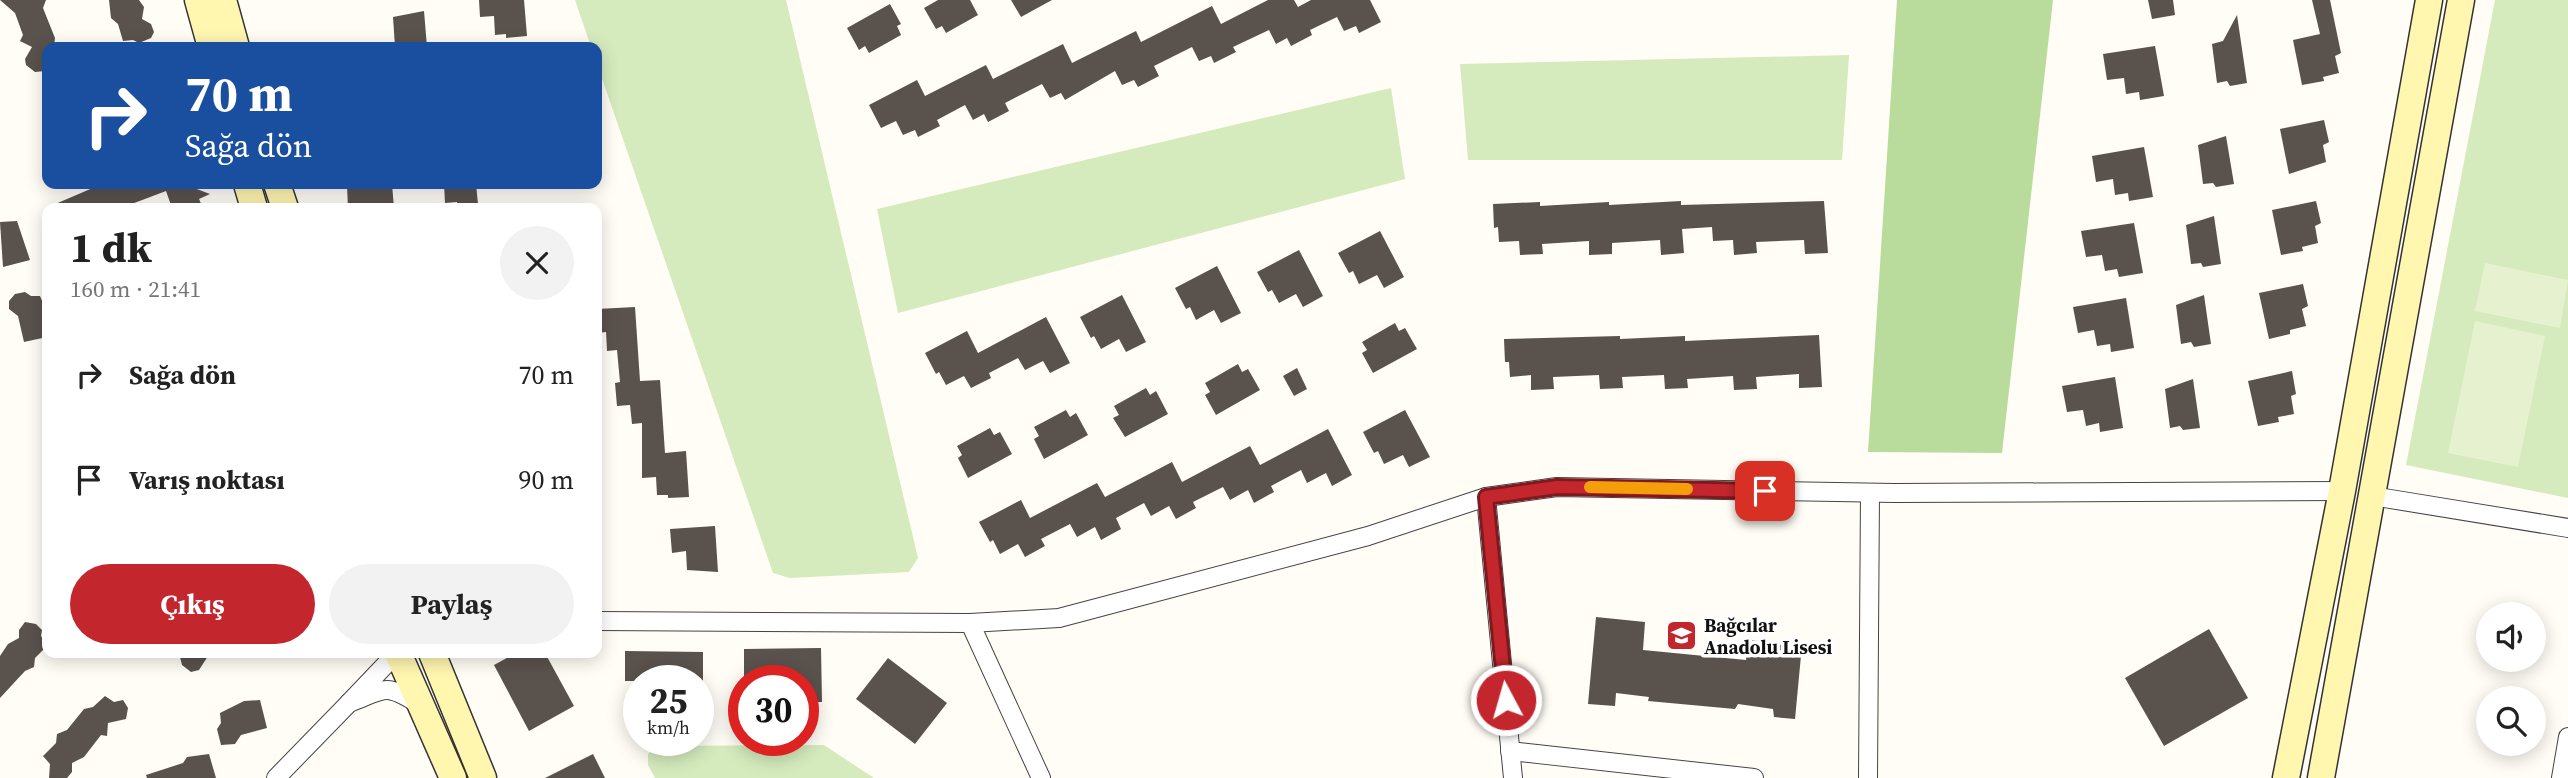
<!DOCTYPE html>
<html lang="tr">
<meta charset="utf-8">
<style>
:root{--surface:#fff;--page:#f2f2f2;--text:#222;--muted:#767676;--accent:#c4262e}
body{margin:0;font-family:"Source Serif 4",serif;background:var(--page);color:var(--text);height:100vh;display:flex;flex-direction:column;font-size:26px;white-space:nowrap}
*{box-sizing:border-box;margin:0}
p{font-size:23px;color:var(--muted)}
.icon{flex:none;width:38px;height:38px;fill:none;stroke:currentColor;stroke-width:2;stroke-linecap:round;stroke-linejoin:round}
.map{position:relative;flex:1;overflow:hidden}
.side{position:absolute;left:42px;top:203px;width:560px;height:455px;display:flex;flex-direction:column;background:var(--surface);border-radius:14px;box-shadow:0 4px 18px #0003}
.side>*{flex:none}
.top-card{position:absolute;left:42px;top:42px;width:560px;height:147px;border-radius:14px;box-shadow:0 4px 18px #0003;background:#1a4fa0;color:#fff;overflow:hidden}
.controls{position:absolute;left:2476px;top:602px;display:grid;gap:14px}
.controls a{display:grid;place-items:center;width:70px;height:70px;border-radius:50%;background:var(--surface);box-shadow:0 4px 18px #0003;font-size:35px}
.speed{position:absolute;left:623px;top:665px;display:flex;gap:14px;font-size:35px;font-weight:700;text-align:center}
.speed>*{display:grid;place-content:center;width:91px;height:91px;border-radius:50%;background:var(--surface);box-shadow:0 4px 18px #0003;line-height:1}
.speed small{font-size:18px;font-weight:400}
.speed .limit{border:10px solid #d22;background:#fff;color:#111}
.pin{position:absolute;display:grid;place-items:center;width:60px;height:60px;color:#fff;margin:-30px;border-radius:14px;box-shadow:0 4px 10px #0006}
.me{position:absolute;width:77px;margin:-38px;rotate:354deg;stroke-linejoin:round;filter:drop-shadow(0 0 5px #0008)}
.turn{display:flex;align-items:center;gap:24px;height:147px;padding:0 28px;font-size:32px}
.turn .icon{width:91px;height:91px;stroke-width:2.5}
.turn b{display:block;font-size:49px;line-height:60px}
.round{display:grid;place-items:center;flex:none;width:74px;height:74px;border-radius:37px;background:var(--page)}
.overview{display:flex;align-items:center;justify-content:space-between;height:119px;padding:0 28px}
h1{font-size:42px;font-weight:700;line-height:52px}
.button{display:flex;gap:14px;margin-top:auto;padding:14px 28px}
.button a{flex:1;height:80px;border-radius:42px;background:var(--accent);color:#fff;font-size:28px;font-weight:700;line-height:80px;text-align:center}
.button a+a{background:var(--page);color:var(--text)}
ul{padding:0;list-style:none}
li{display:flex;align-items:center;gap:21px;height:105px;padding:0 28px}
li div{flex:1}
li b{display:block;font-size:26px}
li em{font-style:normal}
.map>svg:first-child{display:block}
</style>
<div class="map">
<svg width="2568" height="778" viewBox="0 0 2568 778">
<rect width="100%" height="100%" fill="#fffdf5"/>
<g fill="#d5ebbd">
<polygon points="575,0 786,0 918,558 909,572 790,578 773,573 597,64 597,47 591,47"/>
<polygon points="2495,0 2568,0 2568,498 2406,465"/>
<polygon points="1849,55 1842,160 1468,160 1460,64"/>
<polygon points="1391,88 1405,179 898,313 877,209"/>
<polygon points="824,745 874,778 655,778 648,765 648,754 654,748 663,746"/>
</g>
<polygon fill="#b9dc9c" points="1897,0 2053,0 2002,453 1868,452"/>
<g fill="#e6f2cf">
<polygon points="2485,263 2568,280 2560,328 2475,311"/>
<polygon points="2475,321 2545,336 2518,467 2448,453"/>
</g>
<g fill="#5a524d">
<polygon points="0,0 46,0 43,8 55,38 54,47 47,47 45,71 35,72 26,65 25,59 32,47 20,41 23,35 15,13"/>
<polygon points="109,0 139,0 144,7 142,19 151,24 154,32 151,38 139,43 133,40 123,41 118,24 111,18"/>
<polygon points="479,0 524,0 527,36 506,38 506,34 495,35 494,16 480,17"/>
<polygon points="938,0 970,0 978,15 946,33 942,26 936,29 924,8"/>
<polygon points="1011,0 1052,0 1021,17"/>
<polygon points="1268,0 1294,0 1298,7 1311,0 1370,0 1381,22 1359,33 1356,26 1344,31 1337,17 1310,30 1312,35 1291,46 1287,38 1276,44 1269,30 1233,47 1236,52 1214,63 1211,56 1199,61 1192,47 1154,66 1159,76 1138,87 1134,80 1122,85 1115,71 1065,100 1061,93 1050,98 1042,84 1005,103 1009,111 988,122 984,114 973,120 965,105 937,120 940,126 918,137 915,130 903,135 896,121 881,128 869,105 917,80 925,96 986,65 993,79 1063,44 1072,63 1136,31 1141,42 1212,6 1221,24"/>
<polygon points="2148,0 2173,0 2175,15 2152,19"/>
<polygon points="2312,0 2330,0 2341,53 2335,56 2339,73 2323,77 2324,81 2302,85 2293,40 2320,34"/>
<polygon points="890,4 901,24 897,26 901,35 869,53 865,46 859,50 847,28"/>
<polygon points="424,11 427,47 395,47 393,17"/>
<polygon points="2237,15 2247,83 2230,86 2227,81 2217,83 2212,44 2223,41"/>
<polygon points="2155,46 2164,96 2140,100 2139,92 2126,94 2124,78 2107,80 2103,54"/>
<polygon points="2324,120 2329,142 2323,145 2326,162 2289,174 2280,129"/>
<polygon points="2226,136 2234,184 2216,187 2213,183 2203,184 2198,145"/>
<polygon points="2144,147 2153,197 2129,201 2128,193 2115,195 2113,179 2096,182 2092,156"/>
<polygon points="102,184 197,184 194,188 210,194 199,199 203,208 172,208 166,191 121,208 46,208"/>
<polygon points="392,184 394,208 348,208 347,186"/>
<polygon points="444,184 476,184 478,204 457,206 457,202 445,203"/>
<polygon points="1681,201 1681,205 1824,201 1828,253 1805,254 1804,240 1756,242 1757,253 1734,255 1733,240 1713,241 1712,227 1682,229 1684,253 1661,255 1660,240 1612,243 1612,254 1589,255 1589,241 1542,244 1543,254 1520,255 1519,241 1499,242 1498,227 1494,228 1493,204 1540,202 1540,206 1609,202 1609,205"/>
<polygon points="2316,201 2321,223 2315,226 2318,243 2302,247 2303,251 2281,255 2272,210"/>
<polygon points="2214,216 2221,264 2203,267 2201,263 2191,264 2186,225"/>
<polygon points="17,221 30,260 3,267 0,222"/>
<polygon points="2134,223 2143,273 2119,277 2117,269 2105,271 2102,255 2086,257 2081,231"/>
<polygon points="1380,231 1404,277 1384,288 1377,275 1359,284 1353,271 1349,273 1338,253"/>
<polygon points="1299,250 1323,296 1303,307 1296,294 1279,303 1272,290 1268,292 1257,272"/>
<polygon points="1217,266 1241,313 1221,323 1214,310 1196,320 1190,307 1186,309 1175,288"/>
<polygon points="2303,284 2308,306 2302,309 2306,326 2290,330 2290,334 2269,339 2259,293"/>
<polygon points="25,292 31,296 40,296 47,312 47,337 24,342 18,316 9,309 9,301 15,294"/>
<polygon points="1122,295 1146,342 1126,352 1119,339 1101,349 1094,336 1091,338 1080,317"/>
<polygon points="2204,295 2211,344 2194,347 2191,342 2181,344 2176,305"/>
<polygon points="2126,298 2134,348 2111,352 2110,344 2097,346 2094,330 2078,333 2073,307"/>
<polygon points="635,307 640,381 660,380 665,453 686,451 689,497 668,498 668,495 657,495 656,477 642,478 642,423 632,424 630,405 617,406 615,383 620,382 617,350 607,351 606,332 597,333 597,309"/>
<polygon points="1046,317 1070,363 1050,373 1043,361 1025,370 1018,358 989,373 991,378 971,388 964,376 946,385 939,372 936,374 925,353 967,331 978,353"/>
<polygon points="1395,323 1399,331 1405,328 1417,349 1373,373 1362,353 1367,350 1362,342"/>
<polygon points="1819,335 1822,387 1799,388 1799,374 1756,377 1757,389 1734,390 1733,376 1687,379 1688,388 1665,389 1664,375 1622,377 1623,388 1600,389 1599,375 1553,377 1554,389 1531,390 1531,375 1510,377 1509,362 1505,362 1504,339 1620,336 1620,339 1685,336 1685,341"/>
<polygon points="1238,364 1242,372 1248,369 1260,390 1216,415 1205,395 1210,392 1205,383"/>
<polygon points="1297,368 1307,389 1294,396 1283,376"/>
<polygon points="2292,371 2296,394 2291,396 2294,414 2278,417 2279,422 2258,426 2248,381"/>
<polygon points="2115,377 2123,428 2100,432 2099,423 2086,426 2083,410 2067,412 2062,386"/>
<polygon points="2193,379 2200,428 2183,430 2180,426 2170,428 2165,389"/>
<polygon points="1146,388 1150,395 1156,391 1168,414 1125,437 1113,418 1119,415 1114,406"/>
<polygon points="1066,410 1070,417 1076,413 1088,435 1044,459 1034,439 1039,436 1034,427"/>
<polygon points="1405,410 1430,457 1409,467 1403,455 1384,464 1378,451 1374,453 1363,432"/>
<polygon points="990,428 994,435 1000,432 1012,454 968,478 958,458 962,455 957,446"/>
<polygon points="1328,429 1352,475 1332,486 1326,473 1307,483 1301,470 1271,486 1274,492 1254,503 1248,490 1230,500 1223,487 1193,502 1196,508 1176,519 1169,506 1151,516 1144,503 1116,518 1121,529 1101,540 1095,527 1077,537 1070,524 1041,539 1045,546 1025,557 1018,544 1000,554 993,540 990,542 979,522 1021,500 1030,518 1097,483 1105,497 1172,462 1182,482 1250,446 1260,465"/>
<polygon points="715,526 718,572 687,570 686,551 672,553 670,529"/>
<polygon points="1596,617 1645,622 1643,650 1746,660 1748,640 1802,645 1795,719 1774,717 1773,709 1738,704 1735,709 1648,701 1649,697 1616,693 1615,706 1588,704"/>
<polygon points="25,622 36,624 42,630 41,636 47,646 35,658 34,667 25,671 0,698 0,656 8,644 19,638 19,630"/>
<polygon points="2209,629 2248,698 2164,746 2125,678"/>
<polygon points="821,648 822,702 803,702 803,681 744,681 744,649"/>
<polygon points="625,651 703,652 703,681 625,681"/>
<polygon points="179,653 210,653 199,670 191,672 182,665"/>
<polygon points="516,653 545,653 574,706 529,731 494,665"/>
<polygon points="888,658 947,703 915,744 856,699"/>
<polygon points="105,696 114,702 123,700 128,708 126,719 108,723 107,736 101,735 84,757 72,763 72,772 67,778 49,778 50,764 43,756 56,743 57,734 67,730 84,709 93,707"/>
<polygon points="260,700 267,728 241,735 235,744 221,745 217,729 221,723 220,713 244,701"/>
<polygon points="209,754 216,778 147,778 146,775 183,763 187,757"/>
<polygon points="593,754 605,778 545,778"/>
</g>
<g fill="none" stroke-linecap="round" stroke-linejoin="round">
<defs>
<g id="minor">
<polyline points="2372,496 2568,528"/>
<polyline points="1486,497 1513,778"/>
<polyline points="597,621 970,623 1059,618 1368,536 1486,497 1557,487 1894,493 2342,491"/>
<polyline points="970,623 1041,778"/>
<path d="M389,653L390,660L349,703C386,689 385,682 420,705"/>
<polyline points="1510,751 1754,778"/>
<polyline points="276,778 349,703"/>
<polyline points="1868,778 1870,493"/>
<polyline points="2561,778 2568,737"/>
</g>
<g id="secondary">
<polyline points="198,0 211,47"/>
<polyline points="223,0 236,47"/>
<polyline points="247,184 254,208"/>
<polyline points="277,184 285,208"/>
<polyline points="398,653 453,778"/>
<polyline points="432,653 483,778"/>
<polyline points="2286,778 2342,491 2429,0"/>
<polyline points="2321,778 2461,0"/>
</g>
</defs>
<use href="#minor" stroke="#444" stroke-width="20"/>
<use href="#secondary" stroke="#333" stroke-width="29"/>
<use href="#minor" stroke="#fff" stroke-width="18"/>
<use href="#secondary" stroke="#fff6b0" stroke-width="26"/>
</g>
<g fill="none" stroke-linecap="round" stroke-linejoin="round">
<defs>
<polyline id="route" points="1506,700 1486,497 1557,487 1765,491"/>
</defs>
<use href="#route" stroke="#7f191e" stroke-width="18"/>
<use href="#route" stroke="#c4262e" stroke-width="12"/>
<polyline stroke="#f59e0b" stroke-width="12" points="1590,487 1687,489"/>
</g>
<defs>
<symbol id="school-square" viewBox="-11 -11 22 22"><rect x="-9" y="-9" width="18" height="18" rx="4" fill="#c4262e" stroke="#fff"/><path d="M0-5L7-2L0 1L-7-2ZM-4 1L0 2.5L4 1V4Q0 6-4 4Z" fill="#fff"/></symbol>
</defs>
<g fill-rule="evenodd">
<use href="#school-square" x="1664" y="618" width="35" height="35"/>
</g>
<g text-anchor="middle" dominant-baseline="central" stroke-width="7" stroke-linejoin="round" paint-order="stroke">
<g font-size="19" font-weight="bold" fill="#111" stroke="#fff" text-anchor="start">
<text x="1704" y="625">Bağcılar<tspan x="1704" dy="22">Anadolu Lisesi</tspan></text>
</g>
</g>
</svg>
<div class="controls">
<a><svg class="icon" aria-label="sound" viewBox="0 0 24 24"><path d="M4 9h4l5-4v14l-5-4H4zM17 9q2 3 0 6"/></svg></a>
<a><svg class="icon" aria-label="search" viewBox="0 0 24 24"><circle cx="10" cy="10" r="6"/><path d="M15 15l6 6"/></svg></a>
</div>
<div class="speed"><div>25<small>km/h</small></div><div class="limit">30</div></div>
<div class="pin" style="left:1765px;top:491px;background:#d93025"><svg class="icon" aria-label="arrive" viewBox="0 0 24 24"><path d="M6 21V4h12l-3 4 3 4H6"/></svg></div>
<svg class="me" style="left:1506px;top:700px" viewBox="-20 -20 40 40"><circle r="17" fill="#c4262e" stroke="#fff" stroke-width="3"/><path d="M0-11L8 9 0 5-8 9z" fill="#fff"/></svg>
<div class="top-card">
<div class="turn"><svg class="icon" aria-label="right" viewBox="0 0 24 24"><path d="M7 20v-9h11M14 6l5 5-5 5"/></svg><div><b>70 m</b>Sağa dön</div></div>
</div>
<section class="side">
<div class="overview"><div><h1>1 dk</h1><p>160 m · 21:41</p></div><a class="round"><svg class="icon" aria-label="close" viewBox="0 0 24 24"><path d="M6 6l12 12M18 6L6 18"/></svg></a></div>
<ul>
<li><svg class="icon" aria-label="right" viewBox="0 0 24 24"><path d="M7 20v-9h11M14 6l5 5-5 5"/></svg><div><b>Sağa dön</b></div><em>70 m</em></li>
<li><svg class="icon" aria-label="arrive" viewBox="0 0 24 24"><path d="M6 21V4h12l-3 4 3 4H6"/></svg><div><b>Varış noktası</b></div><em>90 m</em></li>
</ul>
<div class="button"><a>Çıkış</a><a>Paylaş</a></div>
</section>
</div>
